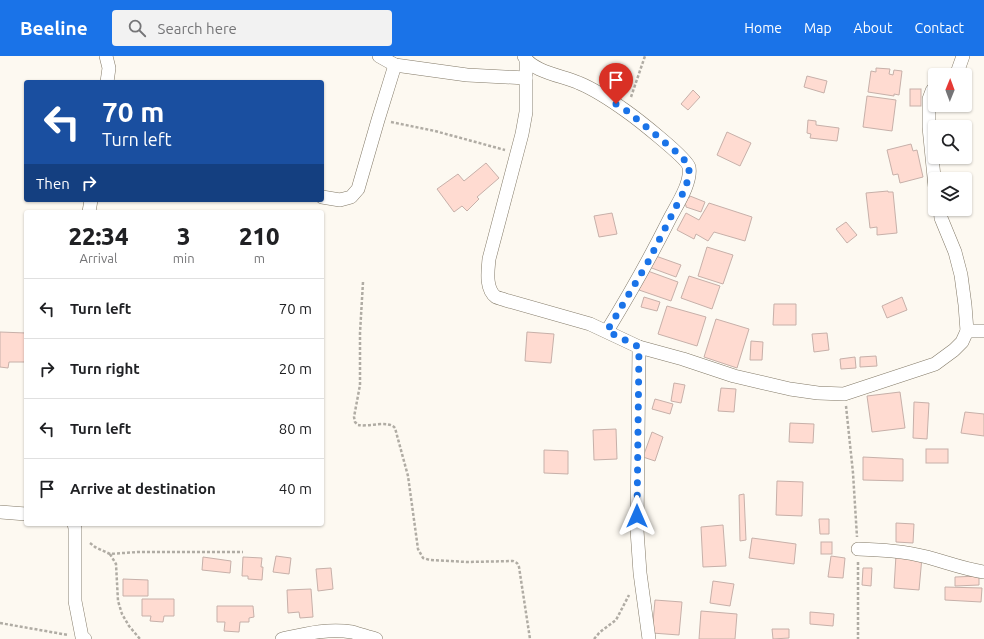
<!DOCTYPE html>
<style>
:root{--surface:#fff;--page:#f2f2f2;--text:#202124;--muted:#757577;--line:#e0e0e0;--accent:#1a73e8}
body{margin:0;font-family:Ubuntu,sans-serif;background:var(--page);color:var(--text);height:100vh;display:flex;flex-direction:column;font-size:15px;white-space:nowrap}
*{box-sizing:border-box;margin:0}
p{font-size:13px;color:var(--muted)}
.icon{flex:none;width:22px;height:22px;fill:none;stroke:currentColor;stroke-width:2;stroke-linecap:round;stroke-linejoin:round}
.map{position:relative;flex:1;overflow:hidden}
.panel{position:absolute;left:24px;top:154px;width:300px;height:316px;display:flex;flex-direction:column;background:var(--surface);border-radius:4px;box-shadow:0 1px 3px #0004}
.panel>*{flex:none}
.guide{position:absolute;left:24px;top:24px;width:300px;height:122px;border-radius:4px;box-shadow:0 1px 3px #0004;background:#1a4fa0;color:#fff;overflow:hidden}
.needle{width:26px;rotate:1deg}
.fabs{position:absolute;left:928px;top:12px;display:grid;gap:8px}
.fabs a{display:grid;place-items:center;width:44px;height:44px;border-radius:4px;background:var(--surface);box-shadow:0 1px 3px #0004;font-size:20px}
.pin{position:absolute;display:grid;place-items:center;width:34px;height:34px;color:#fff;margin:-41px -17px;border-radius:50% 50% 50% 0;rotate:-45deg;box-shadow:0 0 4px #0007}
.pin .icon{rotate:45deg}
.me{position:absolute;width:44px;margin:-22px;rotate:0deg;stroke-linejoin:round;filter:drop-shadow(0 0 3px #0008)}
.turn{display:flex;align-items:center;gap:14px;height:84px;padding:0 12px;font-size:18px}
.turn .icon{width:52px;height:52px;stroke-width:2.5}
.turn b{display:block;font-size:28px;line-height:34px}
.then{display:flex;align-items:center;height:38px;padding:0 12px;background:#0003;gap:8px;font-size:15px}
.eta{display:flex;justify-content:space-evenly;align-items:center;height:68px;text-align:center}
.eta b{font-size:24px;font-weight:800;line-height:28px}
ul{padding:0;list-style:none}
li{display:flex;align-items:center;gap:12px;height:60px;padding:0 12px;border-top:1px solid var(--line)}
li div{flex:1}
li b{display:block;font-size:15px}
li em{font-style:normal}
header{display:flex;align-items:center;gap:24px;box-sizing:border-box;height:56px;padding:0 20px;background:var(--accent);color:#fff}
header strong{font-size:19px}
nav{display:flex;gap:22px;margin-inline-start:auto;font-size:14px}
.search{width:280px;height:36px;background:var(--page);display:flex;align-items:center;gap:10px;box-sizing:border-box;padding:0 14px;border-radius:4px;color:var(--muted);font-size:15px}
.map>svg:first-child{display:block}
</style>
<header>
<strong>Beeline</strong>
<div class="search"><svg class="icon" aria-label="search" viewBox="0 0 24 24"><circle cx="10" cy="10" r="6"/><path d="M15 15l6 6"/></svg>Search here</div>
<nav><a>Home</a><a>Map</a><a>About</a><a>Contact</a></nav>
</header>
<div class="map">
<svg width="984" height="583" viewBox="0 0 984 583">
<rect width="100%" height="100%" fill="#fdf9f1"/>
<g fill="#ffdbd1" stroke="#c7b0a9">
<polygon points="876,12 890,13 889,18 893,19 894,14 902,15 899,39 894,38 894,40 868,36 871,15 876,16"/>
<polygon points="807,20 827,25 824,37 804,31"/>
<rect x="910" y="33" width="11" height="17"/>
<polygon points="693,34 700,41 688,54 681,48"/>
<polygon points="867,40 896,44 892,75 863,71"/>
<polygon points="808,64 816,65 816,69 839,72 837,85 810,82 811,78 807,77"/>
<polygon points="727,76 751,87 740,110 717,99"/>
<polygon points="911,88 913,95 917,94 923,121 900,127 898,118 893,119 887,94"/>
<polygon points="486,107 499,122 477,141 479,143 467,155 462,150 454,156 437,133 458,118 464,125"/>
<polygon points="888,135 888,136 893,136 897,177 877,179 877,171 870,172 866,137"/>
<polygon points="686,140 689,142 690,140 705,146 701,156 686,151 686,149 683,148"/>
<polygon points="709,147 752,161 745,185 714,176 708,185 696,178 694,183 677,174 686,157 699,164"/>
<polygon points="612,157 617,178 599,181 594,160"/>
<polygon points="846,166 857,179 847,187 836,173"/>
<polygon points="707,191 733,199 723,228 698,220"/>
<polygon points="653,199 681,209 676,221 649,211"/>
<polygon points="645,214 678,226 671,245 639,234"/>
<polygon points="689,220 720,230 712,253 681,242"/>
<polygon points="644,241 660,246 657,255 641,251"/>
<polygon points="902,241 907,254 887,262 882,250"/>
<polygon points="774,248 796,248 796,269 773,269"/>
<polygon points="667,250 706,261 697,290 658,278"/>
<polygon points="716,263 749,273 737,312 704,301"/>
<polygon points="0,276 26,277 25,306 9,306 8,312 0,311"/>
<polygon points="527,276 554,278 551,307 525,305"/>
<polygon points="827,277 829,294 814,296 812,278"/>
<polygon points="751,285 763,286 762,304 750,304"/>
<polygon points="876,300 877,310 860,311 860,301"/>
<polygon points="855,301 856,312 841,313 840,303"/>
<polygon points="674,327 685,329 681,347 671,345"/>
<polygon points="721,332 736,333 734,356 718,355"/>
<polygon points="900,336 905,372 872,376 867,340"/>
<polygon points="655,343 673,348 670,358 652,353"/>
<polygon points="914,346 929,347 927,383 913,382"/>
<polygon points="965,356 984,358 984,380 961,377"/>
<polygon points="790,367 814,368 813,387 789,386"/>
<polygon points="616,373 617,403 594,404 593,374"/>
<polygon points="652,376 663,381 655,405 643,401"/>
<rect x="926" y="393" width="22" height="14"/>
<polygon points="544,394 568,395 568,418 544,417"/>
<polygon points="863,401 903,403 903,425 863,424"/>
<polygon points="777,425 803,426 802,460 776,459"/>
<polygon points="744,438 746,484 740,485 739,439"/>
<polygon points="819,463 829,463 829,478 820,478"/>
<polygon points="896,467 914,468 913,487 896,486"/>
<polygon points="723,469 726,510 703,511 701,471"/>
<polygon points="752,482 796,488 794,508 749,502"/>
<rect x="821" y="486" width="11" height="12"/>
<polygon points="896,499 922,501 919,534 894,532"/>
<polygon points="276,500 291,502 289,518 273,516"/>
<polygon points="831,500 845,502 843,522 828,521"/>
<polygon points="203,501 231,505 230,517 202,514"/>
<polygon points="243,501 262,502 261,511 263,511 262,524 248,523 248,520 242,520"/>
<polygon points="331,512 333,533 318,535 316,513"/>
<polygon points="863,512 872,512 871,530 862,529"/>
<polygon points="979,520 979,529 955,530 955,521"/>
<polygon points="123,523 148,524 148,540 123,540"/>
<polygon points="713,525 734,528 730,550 710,547"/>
<polygon points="945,531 982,532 981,546 945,544"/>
<polygon points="311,533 313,561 300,562 299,556 288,557 287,534"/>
<polygon points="142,543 174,543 174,560 164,560 163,566 150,565 151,560 142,560"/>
<polygon points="655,544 682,546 679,579 652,577"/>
<polygon points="217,550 253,550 254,561 249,562 249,566 240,566 239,576 224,575 225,566 217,566"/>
<polygon points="701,555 737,558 735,583 699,583"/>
<polygon points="810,556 834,558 833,570 810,568"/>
<polygon points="772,573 789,573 789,582 773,583"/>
</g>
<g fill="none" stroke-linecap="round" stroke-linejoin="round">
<defs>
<g id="street">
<polyline points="106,0 109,12 107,26"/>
<polyline points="379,0 395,9 467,19 526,22"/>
<path d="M524,0C532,16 564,20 579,27C596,34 612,45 626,55C636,62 687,102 689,111C692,127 676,150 669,164C650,202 629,239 607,275"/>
<path d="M526,5V56L522,78L489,203C488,214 485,233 496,241C498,242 503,243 505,244L590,268L639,291L683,303L734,320L790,333L818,337L844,338L935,308L954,294L962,286L967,275L965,249L961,219L955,196L941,162L940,153"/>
<polyline points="955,19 957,17 963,0"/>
<polyline points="935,31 932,35 929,43 929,71 935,131"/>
<polyline points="322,141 340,144 351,141 358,133 378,64 395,9"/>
<polyline points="89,156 91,144"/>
<polyline points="967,275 984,275"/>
<polyline points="639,291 637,474 640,517 649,583"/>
<polyline points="0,456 26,458"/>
<polyline points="74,468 75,472 75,545 82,581 85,583"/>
<path d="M858,493C881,494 904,495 927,501C946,506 964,513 984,516"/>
<path d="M282,583C305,578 328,572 352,576C360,578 368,581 376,583"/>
</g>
</defs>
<use href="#street" stroke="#837a68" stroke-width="14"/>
<g stroke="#b0aca4" stroke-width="2.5" stroke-dasharray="3 2" stroke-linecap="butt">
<polyline points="631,41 645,0"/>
<polyline points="391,66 435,75 505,94"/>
<path d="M363,226L360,277V329L354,361L355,366L358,369C369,371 389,364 395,372L408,420L418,493L423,502L430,504L468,506L513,505L517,507L519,511L530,583"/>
<polyline points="846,350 853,417 857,481"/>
<polyline points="90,487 95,491 110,498 137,496 243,496"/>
<polyline points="110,498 116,508 118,545 122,558 129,570 140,583"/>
<polyline points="858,506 858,583"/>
<polyline points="0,567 68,579"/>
<polyline points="594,583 600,576 616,564 629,539"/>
</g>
<use href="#street" stroke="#fff" stroke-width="13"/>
</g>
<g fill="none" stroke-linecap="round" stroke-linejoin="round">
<polyline stroke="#1a73e8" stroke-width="7" stroke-dasharray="0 12.6" points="616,48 627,55 680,99 689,109 689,121 683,137 648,206 607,275 639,291 637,460"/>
</g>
</svg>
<div class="fabs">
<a><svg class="needle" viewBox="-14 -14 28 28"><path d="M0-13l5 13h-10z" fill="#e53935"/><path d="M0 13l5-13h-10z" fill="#757577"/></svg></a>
<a><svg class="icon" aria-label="search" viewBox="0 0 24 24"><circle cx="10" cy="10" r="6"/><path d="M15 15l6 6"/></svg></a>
<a><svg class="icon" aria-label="layers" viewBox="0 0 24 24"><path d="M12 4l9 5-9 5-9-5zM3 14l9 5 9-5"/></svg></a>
</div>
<div class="pin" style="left:616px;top:48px;background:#d93025"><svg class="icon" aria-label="arrive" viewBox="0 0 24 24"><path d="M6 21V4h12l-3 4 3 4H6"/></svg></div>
<svg class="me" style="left:637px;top:460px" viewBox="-20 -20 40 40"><path d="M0-17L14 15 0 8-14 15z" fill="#1a73e8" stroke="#fff" stroke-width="4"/></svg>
<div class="guide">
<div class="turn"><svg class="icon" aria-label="left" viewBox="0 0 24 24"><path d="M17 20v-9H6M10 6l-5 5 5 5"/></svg><div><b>70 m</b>Turn left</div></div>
<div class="then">Then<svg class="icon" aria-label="right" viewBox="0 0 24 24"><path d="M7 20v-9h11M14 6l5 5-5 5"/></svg></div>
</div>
<section class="panel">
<div class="eta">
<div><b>22:34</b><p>Arrival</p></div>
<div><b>3</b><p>min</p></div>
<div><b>210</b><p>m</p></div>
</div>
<ul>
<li><svg class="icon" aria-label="left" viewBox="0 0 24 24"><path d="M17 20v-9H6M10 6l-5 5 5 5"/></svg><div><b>Turn left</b></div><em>70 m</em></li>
<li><svg class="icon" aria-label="right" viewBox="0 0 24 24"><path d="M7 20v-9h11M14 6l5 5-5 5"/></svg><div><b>Turn right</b></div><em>20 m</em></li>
<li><svg class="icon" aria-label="left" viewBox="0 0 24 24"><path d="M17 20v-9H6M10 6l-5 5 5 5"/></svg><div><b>Turn left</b></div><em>80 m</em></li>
<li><svg class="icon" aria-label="arrive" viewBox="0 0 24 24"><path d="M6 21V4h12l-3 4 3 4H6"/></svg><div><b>Arrive at destination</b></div><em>40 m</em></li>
</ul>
</section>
</div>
